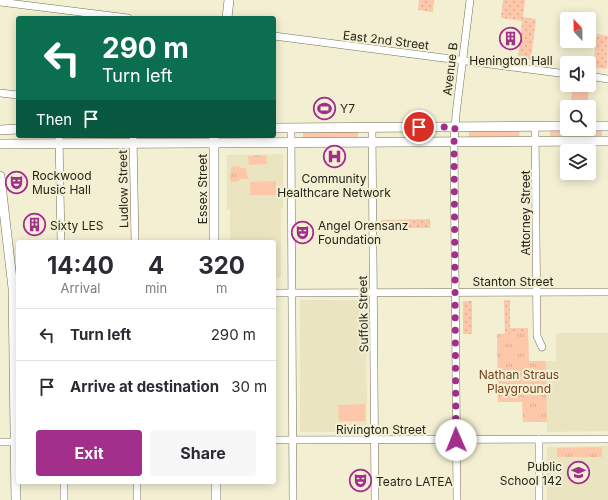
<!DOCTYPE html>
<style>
:root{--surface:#fff;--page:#f7f7f7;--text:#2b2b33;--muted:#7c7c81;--line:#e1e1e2;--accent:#a12f8b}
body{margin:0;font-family:Inter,sans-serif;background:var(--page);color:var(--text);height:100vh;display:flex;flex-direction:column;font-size:15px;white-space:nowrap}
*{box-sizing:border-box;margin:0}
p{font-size:13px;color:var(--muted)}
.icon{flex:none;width:22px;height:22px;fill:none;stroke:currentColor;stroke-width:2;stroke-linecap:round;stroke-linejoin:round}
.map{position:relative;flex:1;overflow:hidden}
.details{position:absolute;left:16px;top:240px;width:260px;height:244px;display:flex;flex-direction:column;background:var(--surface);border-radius:4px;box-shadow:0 2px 10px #0003}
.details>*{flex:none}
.banner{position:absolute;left:16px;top:16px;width:260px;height:122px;border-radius:4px;box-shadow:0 2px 10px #0003;background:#0b6e4f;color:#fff;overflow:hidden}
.needle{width:26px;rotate:338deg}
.tools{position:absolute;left:560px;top:12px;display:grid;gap:8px}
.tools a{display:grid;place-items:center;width:36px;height:36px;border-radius:4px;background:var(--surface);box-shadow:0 2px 10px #0003;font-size:20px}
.pin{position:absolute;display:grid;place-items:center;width:34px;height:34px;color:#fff;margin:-17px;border:2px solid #fff;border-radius:50%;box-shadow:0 1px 4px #0007}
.me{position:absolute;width:44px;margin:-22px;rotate:359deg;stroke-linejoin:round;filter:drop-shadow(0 0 3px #0008)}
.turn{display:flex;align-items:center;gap:14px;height:84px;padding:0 20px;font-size:18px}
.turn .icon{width:52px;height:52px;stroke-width:2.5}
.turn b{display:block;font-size:28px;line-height:34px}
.then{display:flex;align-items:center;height:38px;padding:0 20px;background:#0003;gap:8px;font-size:15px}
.eta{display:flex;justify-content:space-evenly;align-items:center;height:68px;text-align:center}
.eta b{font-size:24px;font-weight:700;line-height:28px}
.primary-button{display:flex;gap:8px;margin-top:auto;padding:8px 20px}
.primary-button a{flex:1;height:46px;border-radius:4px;background:var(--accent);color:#fff;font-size:16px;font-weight:700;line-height:46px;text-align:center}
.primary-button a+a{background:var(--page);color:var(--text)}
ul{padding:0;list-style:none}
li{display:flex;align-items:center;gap:12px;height:52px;padding:0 20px;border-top:1px solid var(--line)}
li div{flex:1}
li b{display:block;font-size:15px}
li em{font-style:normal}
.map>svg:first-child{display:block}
</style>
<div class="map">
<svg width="608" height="500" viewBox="0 0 608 500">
<defs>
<pattern id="park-tufts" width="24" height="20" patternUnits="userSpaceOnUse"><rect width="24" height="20" fill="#fdc8aa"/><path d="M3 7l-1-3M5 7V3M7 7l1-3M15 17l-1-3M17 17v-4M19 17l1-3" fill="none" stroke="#d9ac92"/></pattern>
<pattern id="garden-dots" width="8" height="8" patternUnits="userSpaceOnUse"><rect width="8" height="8" fill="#fdc8aa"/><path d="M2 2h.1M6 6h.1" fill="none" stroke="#d9ac92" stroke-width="1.8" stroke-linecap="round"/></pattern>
</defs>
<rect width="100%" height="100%" fill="#f3efd2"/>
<g fill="#eae4c0">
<polygon points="283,154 283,208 281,209 281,277 274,277 274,242 230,242 230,209 227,209 227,155"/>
<polygon points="300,300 366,300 367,432 300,432"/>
<polygon points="528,333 529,361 556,361 556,333 608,333 608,431 547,432 547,422 523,422 522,402 498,402 497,334"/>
<polygon points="608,446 608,500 547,500 547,447"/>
</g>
<g fill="#fdc8aa">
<polygon points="573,85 589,86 587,107 570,107"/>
<rect x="550" y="129" width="52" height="7"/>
<polygon points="358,130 358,137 303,138 303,131"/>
<polygon points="469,130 520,130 519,136 469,137"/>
<polygon points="276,181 276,195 250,195 250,182"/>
<polygon points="365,404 365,421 339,421 338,405"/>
</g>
<g fill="url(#park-tufts)">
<polygon points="266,155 267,164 249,165 248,156"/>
<polygon points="240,166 240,168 246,168 248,179 240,179 238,181 231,182 230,180 231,167"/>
<polygon points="528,333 529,361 546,361 547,422 523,422 522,402 498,402 497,334"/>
<polygon points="602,447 602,457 557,457 557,448"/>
</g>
<g fill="url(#garden-dots)">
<polygon points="419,0 434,0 433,12 418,10"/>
<polygon points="503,0 525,0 523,17 536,19 531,60 518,58 522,21 501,18"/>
<polygon points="597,34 608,36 607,69 593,67"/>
<polygon points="430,219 430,228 381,228 381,220"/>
<polygon points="504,300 510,300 510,328 528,328 528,333 505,334"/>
<rect x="463" y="301" width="9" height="33"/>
</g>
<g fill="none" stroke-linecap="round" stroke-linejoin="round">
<defs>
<g id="minor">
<polyline points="0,2 128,18"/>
<polyline points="274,36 567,74"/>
<polyline points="589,76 608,79"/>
<polyline points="0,93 18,95"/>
<polyline points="535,126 537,336 542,347"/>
<polyline points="372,127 375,500"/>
<polyline points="291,128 293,500"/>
<polyline points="59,136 61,242"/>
<polyline points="133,136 135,242"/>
<polyline points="274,293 608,292"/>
<polyline points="539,439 539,500"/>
<polyline points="274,440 608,439"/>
<polyline points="0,442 18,442"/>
<polyline points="64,482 64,500"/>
<polyline points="137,482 137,500"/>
<polyline points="457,500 454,142 456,114 470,0"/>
</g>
<g id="major">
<polyline points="227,18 229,0"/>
<polyline points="589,126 608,126"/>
<polyline points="274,128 567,126"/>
<polyline points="0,130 18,129"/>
<polyline points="214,136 214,242"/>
<polyline points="0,144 608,141"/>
<polyline points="0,176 13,288 16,500"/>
<polyline points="216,482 216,500"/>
</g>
</defs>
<use href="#minor" stroke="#747057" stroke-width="8"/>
<use href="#major" stroke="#747057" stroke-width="10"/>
<use href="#minor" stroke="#fff" stroke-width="7"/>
<use href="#major" stroke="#fff" stroke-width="9"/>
</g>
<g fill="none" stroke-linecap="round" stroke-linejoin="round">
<polyline stroke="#a12f8b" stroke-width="7" stroke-dasharray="0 12.6" points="419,127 455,127 454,142 456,440"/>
</g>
<defs>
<symbol id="building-ring" viewBox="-11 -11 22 22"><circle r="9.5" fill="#f3efd2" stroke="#a12f8b" stroke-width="1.5"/><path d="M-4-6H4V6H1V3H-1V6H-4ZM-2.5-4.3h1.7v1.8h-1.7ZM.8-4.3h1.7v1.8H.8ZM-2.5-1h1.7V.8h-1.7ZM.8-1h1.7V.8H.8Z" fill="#a12f8b"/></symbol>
<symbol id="stadium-ring" viewBox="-11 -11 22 22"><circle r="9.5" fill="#f3efd2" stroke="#a12f8b" stroke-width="1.5"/><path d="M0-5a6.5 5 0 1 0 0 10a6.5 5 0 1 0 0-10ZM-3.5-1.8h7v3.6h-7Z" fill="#a12f8b"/></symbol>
<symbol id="hospital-ring" viewBox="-11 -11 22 22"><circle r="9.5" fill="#f3efd2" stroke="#a12f8b" stroke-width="1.5"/><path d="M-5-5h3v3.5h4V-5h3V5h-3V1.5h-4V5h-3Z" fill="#a12f8b"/></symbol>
<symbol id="theatre-ring" viewBox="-11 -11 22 22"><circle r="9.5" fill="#f3efd2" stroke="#a12f8b" stroke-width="1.5"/><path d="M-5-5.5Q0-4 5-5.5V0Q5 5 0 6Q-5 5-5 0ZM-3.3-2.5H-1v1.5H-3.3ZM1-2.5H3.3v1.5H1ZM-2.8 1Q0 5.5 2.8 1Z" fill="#a12f8b"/></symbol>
<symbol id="school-ring" viewBox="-11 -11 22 22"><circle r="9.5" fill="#f3efd2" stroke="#a12f8b" stroke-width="1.5"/><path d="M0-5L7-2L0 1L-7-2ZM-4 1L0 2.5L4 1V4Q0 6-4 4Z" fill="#a12f8b"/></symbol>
</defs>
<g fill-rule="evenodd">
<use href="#building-ring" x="498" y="26" width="25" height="25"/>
<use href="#stadium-ring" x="312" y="96" width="25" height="25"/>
<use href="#hospital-ring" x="322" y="144" width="25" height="25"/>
<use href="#theatre-ring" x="4" y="170" width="25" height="25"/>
<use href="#building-ring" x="22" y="212" width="25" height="25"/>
<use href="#theatre-ring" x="290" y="220" width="25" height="25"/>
<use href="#school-ring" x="566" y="460" width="25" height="25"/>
<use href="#theatre-ring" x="348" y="468" width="25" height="25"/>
</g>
<g text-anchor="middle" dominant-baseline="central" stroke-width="4" stroke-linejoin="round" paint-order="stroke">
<g font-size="12" fill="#26241a" stroke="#f3efd2">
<text transform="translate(386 40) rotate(7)">East 2nd Street</text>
<text transform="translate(450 69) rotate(-83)">Avenue B</text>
<text transform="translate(123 189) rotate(-91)">Ludlow Street</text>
<text transform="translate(202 189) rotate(-90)">Essex Street</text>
<text transform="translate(525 213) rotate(-90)">Attorney Street</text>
<text x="513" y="281">Stanton Street</text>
<text transform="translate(363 314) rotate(-91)">Suffolk Street</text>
<text x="381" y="429">Rivington Street</text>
</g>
<g font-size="12" fill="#26241a" stroke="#f3efd2" text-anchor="start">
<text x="511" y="60" text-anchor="middle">Henington Hall</text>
<text x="340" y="108">Y7</text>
<text x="32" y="175">Rockwood<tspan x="32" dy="14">Music Hall</tspan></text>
<text x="334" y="178" text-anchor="middle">Community<tspan x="334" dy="14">Healthcare Network</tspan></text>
<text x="50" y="225">Sixty LES</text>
<text x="318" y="225">Angel Orensanz<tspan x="318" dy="14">Foundation</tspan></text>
<text x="562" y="466" text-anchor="end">Public<tspan x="562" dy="14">School 142</tspan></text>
<text x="376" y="481">Teatro LATEA</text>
</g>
<g font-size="12" fill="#743f1d" stroke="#f3efd2">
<text x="519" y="374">Nathan Straus<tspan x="519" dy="14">Playground</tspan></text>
</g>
</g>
</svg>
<div class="tools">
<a><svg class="needle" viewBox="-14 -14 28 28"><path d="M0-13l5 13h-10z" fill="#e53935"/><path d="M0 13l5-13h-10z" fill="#7c7c81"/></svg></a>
<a><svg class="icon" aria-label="sound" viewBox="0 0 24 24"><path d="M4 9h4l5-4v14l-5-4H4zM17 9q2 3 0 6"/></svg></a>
<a><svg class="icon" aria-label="search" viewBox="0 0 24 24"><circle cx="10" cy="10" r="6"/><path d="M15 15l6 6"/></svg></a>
<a><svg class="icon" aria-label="layers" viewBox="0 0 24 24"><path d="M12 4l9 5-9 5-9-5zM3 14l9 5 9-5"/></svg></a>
</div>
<div class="pin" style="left:419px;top:127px;background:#d93025"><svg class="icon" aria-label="arrive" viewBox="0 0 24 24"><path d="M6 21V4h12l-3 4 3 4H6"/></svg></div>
<svg class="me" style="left:456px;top:440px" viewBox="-20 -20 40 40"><circle r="19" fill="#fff"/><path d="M0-13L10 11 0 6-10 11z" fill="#a12f8b"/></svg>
<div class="banner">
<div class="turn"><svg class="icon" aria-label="left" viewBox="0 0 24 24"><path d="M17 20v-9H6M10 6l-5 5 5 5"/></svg><div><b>290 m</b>Turn left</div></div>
<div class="then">Then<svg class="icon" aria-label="arrive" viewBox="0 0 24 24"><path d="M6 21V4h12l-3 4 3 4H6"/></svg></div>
</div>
<section class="details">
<div class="eta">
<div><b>14:40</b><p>Arrival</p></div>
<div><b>4</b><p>min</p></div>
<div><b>320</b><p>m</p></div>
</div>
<ul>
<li><svg class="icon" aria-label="left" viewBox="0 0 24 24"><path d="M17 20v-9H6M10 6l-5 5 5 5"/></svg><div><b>Turn left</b></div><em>290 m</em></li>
<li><svg class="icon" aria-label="arrive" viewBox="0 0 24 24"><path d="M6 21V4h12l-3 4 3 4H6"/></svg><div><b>Arrive at destination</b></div><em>30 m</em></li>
</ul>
<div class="primary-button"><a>Exit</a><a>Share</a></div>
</section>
</div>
